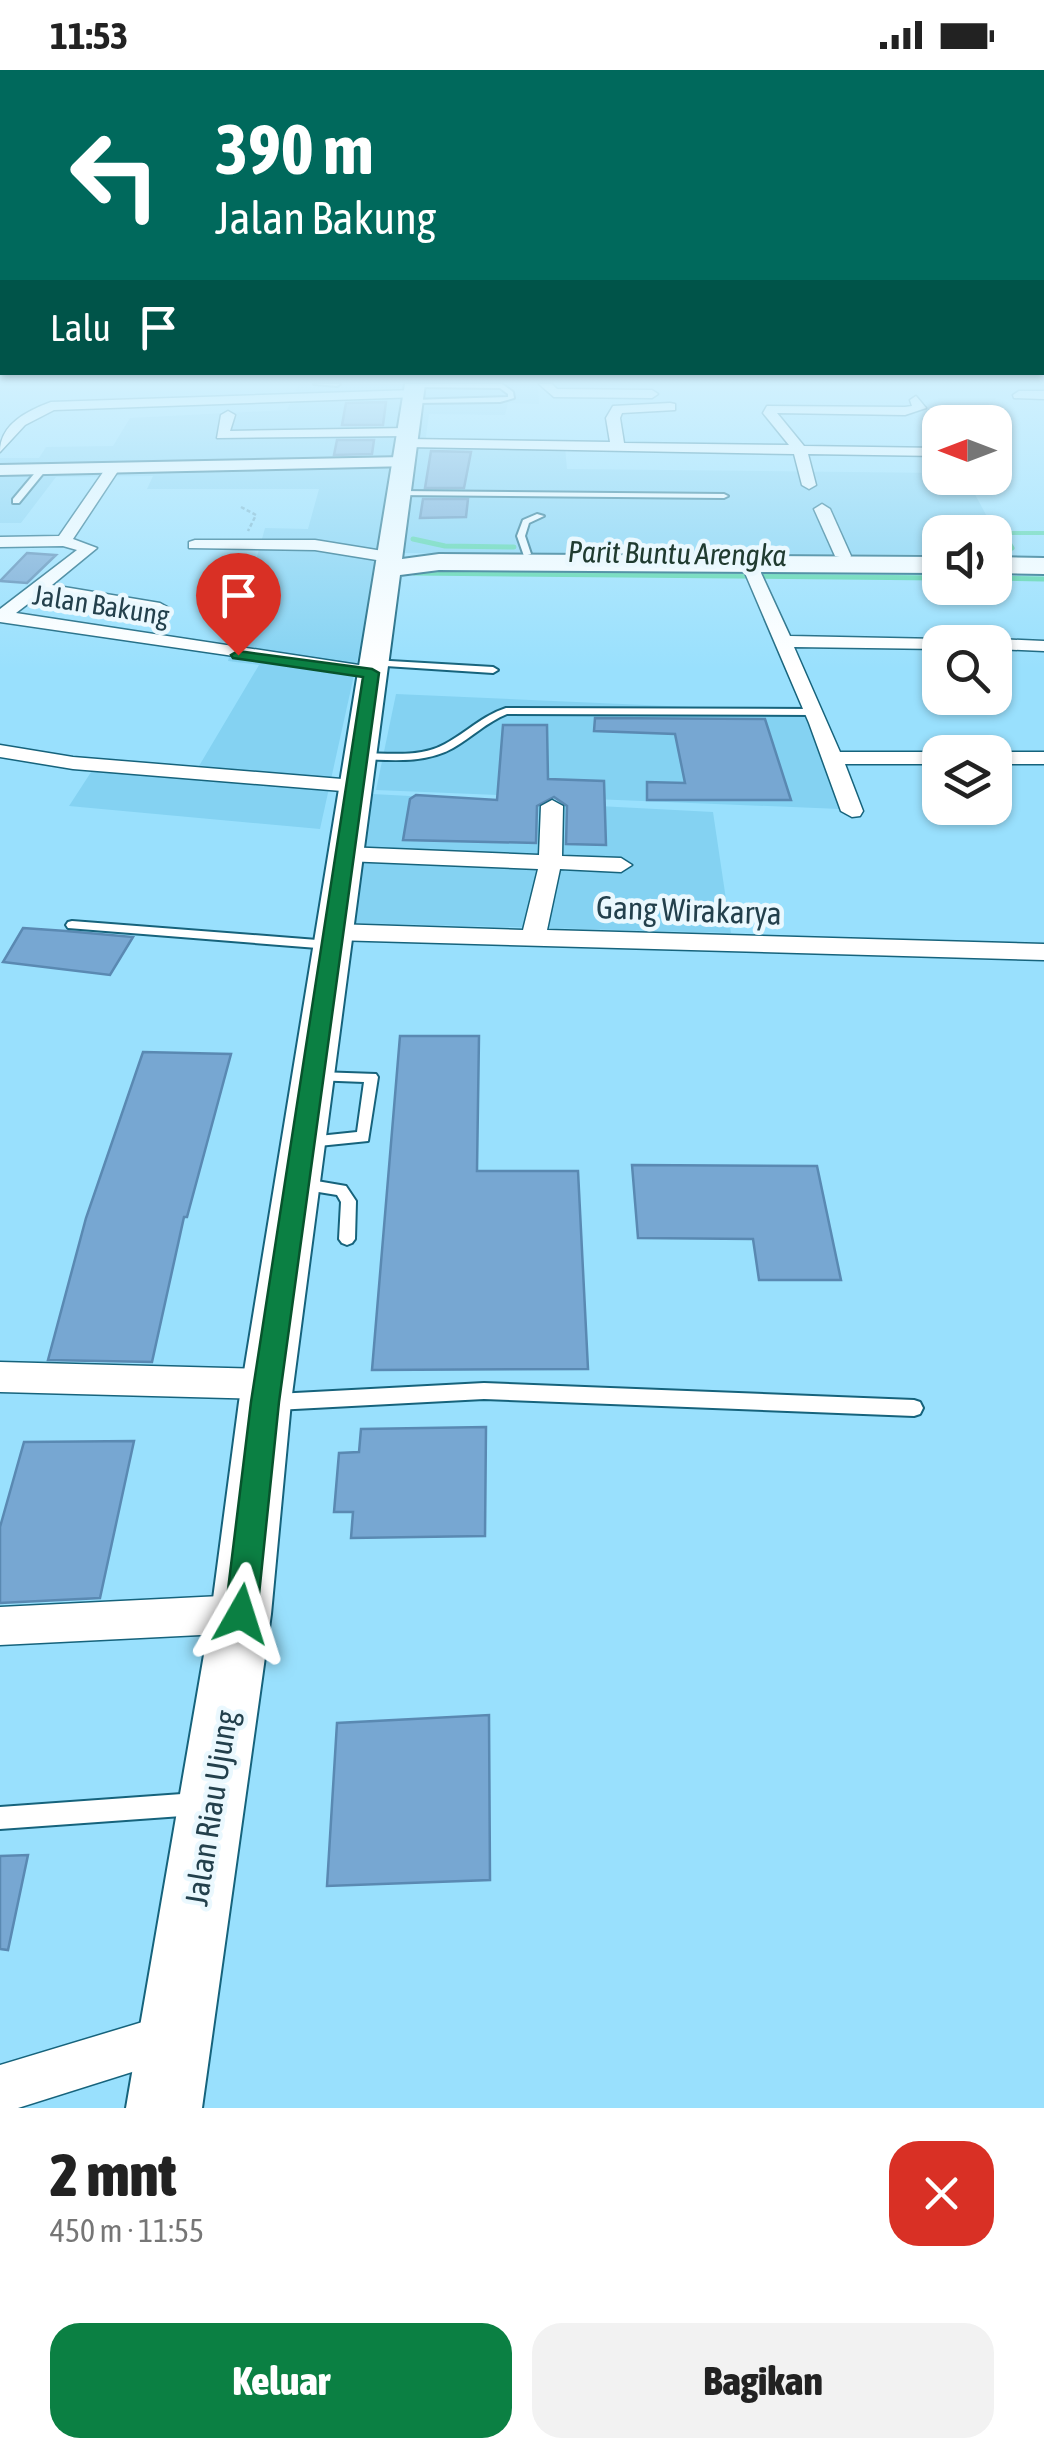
<!DOCTYPE html>
<html lang="id">
<meta charset="utf-8">
<style>
:root{--surface:#fff;--page:#f2f2f2;--text:#222;--muted:#767676;--accent:#0b8043}
body{margin:0;font-family:"Asap Condensed",sans-serif;background:var(--page);color:var(--text);height:100vh;display:flex;flex-direction:column;font-size:38px;white-space:nowrap}
*{box-sizing:border-box;margin:0}
p{font-size:32px;color:var(--muted)}
.icon{flex:none;width:55px;height:55px;fill:none;stroke:currentColor;stroke-width:2;stroke-linecap:round;stroke-linejoin:round}
.map{position:relative;height:2038px;overflow:hidden}
.panel{display:flex;flex-direction:column;background:var(--surface);flex:1}
.panel>*{flex:none}
.hud{position:absolute;left:0px;top:0px;width:1045px;height:305px;box-shadow:0 2px 8px #0004;background:#00695c;color:#fff;overflow:hidden}
.needle{width:65px;rotate:270deg}
.tools{position:absolute;left:922px;top:335px;display:grid;gap:20px}
.tools a{display:grid;place-items:center;width:90px;height:90px;border-radius:20px;background:var(--surface);box-shadow:0 2px 8px #0004;font-size:50px}
.pin{position:absolute;display:grid;place-items:center;width:85px;height:85px;color:#fff;margin:-102px -42px;border-radius:50% 50% 50% 0;rotate:-45deg;box-shadow:0 0 10px #0007}
.pin .icon{rotate:45deg}
.me{position:absolute;width:110px;margin:-55px;rotate:6deg;stroke-linejoin:round;filter:drop-shadow(0 0 8px #0008)}
.turn{display:flex;align-items:center;gap:35px;height:210px;padding:0 50px;font-size:45px}
.turn .icon{width:130px;height:130px;stroke-width:2.5}
.turn b{display:block;font-size:70px;line-height:85px}
.then{display:flex;align-items:center;height:95px;padding:0 50px;background:#0003;gap:20px;font-size:38px}
.round{display:grid;place-items:center;flex:none;width:105px;height:105px;border-radius:30px;background:var(--page)}
.summary{display:flex;align-items:center;justify-content:space-between;height:170px;padding:0 50px}
h1{font-size:60px;font-weight:800;line-height:75px}
.button{display:flex;gap:20px;margin-top:auto;padding:20px 50px}
.button a{flex:1;height:115px;border-radius:30px;background:var(--accent);color:#fff;font-size:40px;font-weight:800;line-height:115px;text-align:center}
.button a+a{background:var(--page);color:var(--text)}
.status{display:flex;justify-content:space-between;align-items:center;height:70px;padding:0 50px;background:var(--surface);direction:ltr}
.status svg{height:28px;fill:currentColor}
.map>svg:first-child{display:block}
</style>
<div class="status"><b>11:53</b><svg viewBox="0 0 49 12"><path d="M0 12V9h3v3zM5 12V6h3v6zM10 12V3h3v9zM15 12V0h3v12zM26 1h20v11H26zM47 4h2v5h-2z"/></svg></div>
<div class="map">
<svg width="1044" height="2038" viewBox="0 0 1044 2038">
<rect width="100%" height="100%" fill="#99e0fd"/>
<g fill="#84d2f2">
<polygon points="299,314 538,315 539,334 508,333 505,345 429,344 425,373 565,377 567,399 940,403 940,408 966,408 1008,485 995,485 995,462 940,462 940,484 381,483 320,759 69,736 95,696 196,701 259,595 228,591 265,458 308,459 319,419 147,419 153,406 56,407 21,453 0,453 0,388 39,388 46,377 113,376 130,348 287,340"/>
<polygon points="396,624 805,642 840,739 376,720"/>
<polygon points="372,724 713,742 731,863 352,853"/>
</g>
<g fill="none" stroke-linecap="round" stroke-linejoin="round">
<polyline stroke="#54d4a6" stroke-width="4" points="1005,466 1003,463 1044,463"/>
<g stroke="#54d4a6" stroke-width="5">
<polyline points="1003,463 1012,478"/>
<polyline points="413,469 445,476 514,477"/>
<polyline points="414,503 940,508"/>
<polyline points="995,508 1044,509"/>
</g>
</g>
<g fill="#77a7d2" stroke="#5a89b2" stroke-width="2.5">
<polygon points="386,332 383,355 342,355 346,333"/>
<polygon points="337,370 374,370 372,384 334,385"/>
<polygon points="431,381 471,382 464,418 425,418"/>
<polygon points="423,429 468,429 466,447 420,448"/>
<polygon points="27,483 56,485 27,513 0,511"/>
<polygon points="595,648 765,649 791,730 647,730 647,712 685,713 675,664 594,661"/>
<polygon points="503,655 547,655 548,709 604,711 606,775 566,774 567,736 554,727 537,736 536,773 403,770 410,729 416,725 497,730"/>
<polygon points="23,858 66,861 133,867 110,905 3,892"/>
<polygon points="400,966 479,966 477,1101 578,1101 588,1299 372,1300"/>
<polygon points="143,982 231,984 187,1147 184,1147 152,1292 48,1290 86,1148"/>
<polygon points="632,1095 817,1096 841,1210 759,1210 753,1169 638,1168"/>
<polygon points="486,1357 485,1466 351,1468 353,1442 334,1442 339,1383 359,1382 361,1359"/>
<polygon points="134,1371 100,1528 0,1533 0,1457 24,1372"/>
<polygon points="489,1645 490,1810 327,1816 337,1653"/>
<polygon points="28,1785 8,1880 0,1879 0,1786"/>
</g>
<g fill="none" stroke-linecap="round" stroke-linejoin="round">
<defs>
<g id="service">
<polygon points="314,314 340,314 337,316"/>
<polygon points="415,314 502,314 513,322 514,328 500,332 413,333 411,330 508,327 508,324 500,318 413,317"/>
<polygon points="39,398 46,400 19,433 13,433 13,429"/>
<polygon points="399,421 724,424 728,426 724,428 396,425 396,421"/>
<polygon points="537,444 544,446 529,453 525,466 531,484 524,486 517,466 523,450"/>
<polygon points="373,590 493,597 498,600 493,603 370,595 370,591"/>
<path d="M506,638L814,639L819,642L814,645L507,644C487,652 472,667 453,678C425,694 391,690 360,689L355,686L360,683C388,683 420,688 445,674C467,662 482,646 506,638Z"/>
<polygon points="72,851 330,871 336,875 330,879 68,858 66,855 68,852"/>
<polygon points="318,1002 376,1004 378,1007 368,1071 309,1077 304,1076 302,1072 304,1068 309,1067 357,1062 364,1012 313,1010 311,1007"/>
<polygon points="305,1109 346,1116 356,1131 355,1169 352,1173 347,1175 342,1173 339,1169 341,1132 337,1125 300,1119 298,1115 300,1111"/>
<polygon points="484,1313 914,1330 920,1332 923,1338 920,1344 914,1346 484,1329 276,1340 270,1337 267,1332 270,1327 276,1324"/>
<polygon points="196,1723 204,1726 207,1734 204,1742 196,1745 0,1759 0,1737"/>
</g>
<g id="minor">
<polygon points="539,314 552,314 557,319 652,320 658,324 652,328 554,327"/>
<path d="M414,320L418,321V327L54,340L25,355L0,382C0,354 27,341 51,332Z"/>
<polygon points="1019,321 1044,321 1044,329 1014,328 1013,325"/>
<polygon points="916,326 926,338 905,345 777,343 804,376 940,378 940,386 808,384 816,415 809,419 802,415 794,384 407,377 400,373 407,369 610,372 606,348 613,336 670,333 675,334 675,340 622,343 620,348 624,373 789,375 763,343 767,336 905,337 912,336 910,330"/>
<polygon points="228,341 235,345 230,361 408,358 415,362 408,366 217,368 221,345"/>
<polygon points="108,395 120,398 73,469 97,478 52,515 160,533 169,538 160,543 42,523 16,543 372,597 381,603 379,607 0,552 0,539 77,480 63,476 0,477 0,467 59,466"/>
<polygon points="822,434 830,439 851,486 849,489 835,486 814,439"/>
<polygon points="195,470 315,470 389,482 397,487 389,492 315,480 189,478 189,472"/>
<polygon points="754,490 762,495 761,503 790,566 940,569 948,572 940,572 940,579 794,577 840,682 943,682 940,694 845,694 863,741 860,746 852,747 841,741 809,653 745,503 748,492"/>
<polygon points="995,569 1044,571 1044,581 995,579 995,572 987,572"/>
<polygon points="0,675 73,687 354,710 365,716 354,722 73,699 0,687"/>
<polygon points="992,682 1044,682 1044,694 995,694"/>
<polygon points="552,730 563,736 562,786 621,788 632,795 621,802 560,799 547,860 1044,874 1044,890 333,870 321,862 333,854 523,860 538,799 345,791 334,784 345,777 539,785 541,736"/>
<polygon points="0,1292 268,1299 280,1303 285,1314 280,1325 268,1329 0,1322"/>
<polygon points="241,1525 255,1530 260,1544 255,1558 241,1563 0,1575 0,1537"/>
<polygon points="169,1944 186,1951 193,1968 186,1985 18,2038 0,2038 0,1995"/>
</g>
<polygon id="tertiary" points="404,387 410,388 410,396 0,405 0,395"/>
<g id="primary">
<polygon points="405,314 425,314 402,489 439,484 940,487 940,503 439,500 400,505 291,1332 271,1544 202,2038 126,2038 211,1544 239,1332"/>
<polygon points="995,487 1044,488 1044,504 995,503"/>
</g>
</defs>
<use href="#service" stroke="#16637c" stroke-width="4"/>
<use href="#minor" stroke="#16637c" stroke-width="3"/>
<use href="#tertiary" stroke="#16637c" stroke-width="4"/>
<use href="#primary" stroke="#16637c" stroke-width="4"/>
<polyline stroke="#75afc7" stroke-width="2.5" stroke-dasharray="4 2.5" stroke-linecap="butt" points="241,437 256,445 248,461"/>
<use href="#service" fill="#fff" fill-rule="evenodd"/>
<use href="#minor" fill="#fff" fill-rule="evenodd"/>
<use href="#tertiary" fill="#fff" fill-rule="evenodd"/>
<use href="#primary" fill="#fff" fill-rule="evenodd"/>
</g>
<linearGradient id="sky" x2="0" y2="1"><stop stop-color="#6dc1ce"/><stop offset="0.52" stop-color="#d1f1fe"/><stop offset="1" stop-color="#d1f1fe" stop-opacity="0"/></linearGradient>
<rect width="1044" height="599" fill="url(#sky)"/>
<polygon fill="#0b8043" stroke="#07532c" stroke-width="2.5" points="238,581 372,599 379,603 279,1332 257,1544 252,1555 241,1560 229,1555 225,1544 251,1332 363,607 233,588 231,585"/>
<g text-anchor="middle" dominant-baseline="central" stroke-width="9" stroke-linejoin="round" paint-order="stroke">
<g font-size="28" fill="#23404c" stroke="#eaf8fe">
<text transform="translate(101 535) rotate(9)">Jalan Bakung</text>
</g>
<g font-size="30" font-style="italic" fill="#203b30" stroke="#eaf8fe">
<text transform="translate(677 483) rotate(1)">Parit Buntu Arengka</text>
</g>
<g font-size="32" fill="#23404c" stroke="#eaf8fe">
<text transform="translate(689 840) rotate(2)">Gang Wirakarya</text>
<text transform="translate(211 1738) rotate(-81)">Jalan Riau Ujung</text>
</g>
</g>
</svg>
<div class="tools">
<a><svg class="needle" viewBox="-14 -14 28 28"><path d="M0-13l5 13h-10z" fill="#e53935"/><path d="M0 13l5-13h-10z" fill="#767676"/></svg></a>
<a><svg class="icon" aria-label="sound" viewBox="0 0 24 24"><path d="M4 9h4l5-4v14l-5-4H4zM17 9q2 3 0 6"/></svg></a>
<a><svg class="icon" aria-label="search" viewBox="0 0 24 24"><circle cx="10" cy="10" r="6"/><path d="M15 15l6 6"/></svg></a>
<a><svg class="icon" aria-label="layers" viewBox="0 0 24 24"><path d="M12 4l9 5-9 5-9-5zM3 14l9 5 9-5"/></svg></a>
</div>
<div class="pin" style="left:238px;top:585px;background:#d93025"><svg class="icon" aria-label="arrive" viewBox="0 0 24 24"><path d="M6 21V4h12l-3 4 3 4H6"/></svg></div>
<svg class="me" style="left:241px;top:1544px" viewBox="-20 -20 40 40"><path d="M0-17L14 15 0 8-14 15z" fill="#0b8043" stroke="#fff" stroke-width="4"/></svg>
<div class="hud">
<div class="turn"><svg class="icon" aria-label="left" viewBox="0 0 24 24"><path d="M17 20v-9H6M10 6l-5 5 5 5"/></svg><div><b>390 m</b>Jalan Bakung</div></div>
<div class="then">Lalu<svg class="icon" aria-label="arrive" viewBox="0 0 24 24"><path d="M6 21V4h12l-3 4 3 4H6"/></svg></div>
</div>
</div>
<section class="panel">
<div class="summary"><div><h1>2 mnt</h1><p>450 m · 11:55</p></div><a class="round" style="background:#d93025;color:#fff"><svg class="icon" aria-label="close" viewBox="0 0 24 24"><path d="M6 6l12 12M18 6L6 18"/></svg></a></div>
<div class="button"><a>Keluar</a><a>Bagikan</a></div>
</section>
